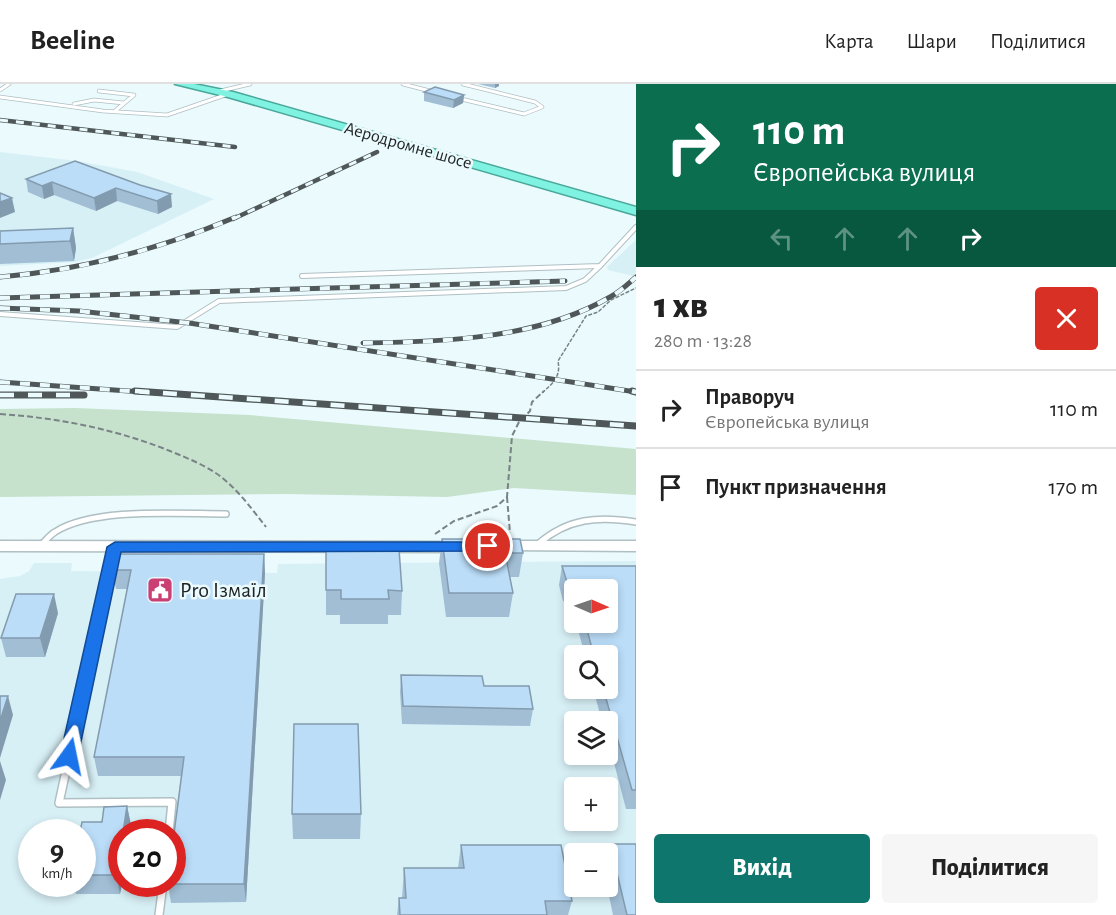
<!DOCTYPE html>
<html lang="uk">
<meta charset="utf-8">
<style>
:root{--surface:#fff;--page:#f6f6f6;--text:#222;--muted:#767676;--line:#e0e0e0;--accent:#0f766e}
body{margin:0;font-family:"Alegreya Sans",sans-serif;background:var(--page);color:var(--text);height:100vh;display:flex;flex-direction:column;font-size:22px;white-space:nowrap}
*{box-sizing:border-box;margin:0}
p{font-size:20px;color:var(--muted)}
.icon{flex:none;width:33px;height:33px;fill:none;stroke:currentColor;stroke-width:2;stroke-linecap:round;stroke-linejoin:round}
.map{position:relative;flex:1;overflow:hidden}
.details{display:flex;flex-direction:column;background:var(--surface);width:480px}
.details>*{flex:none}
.top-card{background:#0b6e4f;color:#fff;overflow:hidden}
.needle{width:39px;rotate:92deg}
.tools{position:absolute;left:564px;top:495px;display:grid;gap:12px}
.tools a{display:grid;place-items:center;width:54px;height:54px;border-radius:6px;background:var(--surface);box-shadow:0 3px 9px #0003;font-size:30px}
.speed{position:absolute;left:18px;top:735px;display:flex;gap:12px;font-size:30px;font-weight:700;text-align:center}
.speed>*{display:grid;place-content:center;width:78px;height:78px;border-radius:50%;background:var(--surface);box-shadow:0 3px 9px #0003;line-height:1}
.speed small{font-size:15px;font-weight:400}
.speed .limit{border:9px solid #d22;background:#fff;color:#111}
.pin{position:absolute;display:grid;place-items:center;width:51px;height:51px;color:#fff;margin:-26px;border:3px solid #fff;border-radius:50%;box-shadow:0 2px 6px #0007}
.me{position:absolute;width:66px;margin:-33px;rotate:12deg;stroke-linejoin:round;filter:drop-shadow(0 0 4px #0008)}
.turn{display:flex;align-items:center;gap:21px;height:126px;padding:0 18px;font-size:27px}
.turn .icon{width:78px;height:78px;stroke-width:2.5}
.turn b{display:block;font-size:42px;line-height:51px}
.lanes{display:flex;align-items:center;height:57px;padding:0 18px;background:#0003;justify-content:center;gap:30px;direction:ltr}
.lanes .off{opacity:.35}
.round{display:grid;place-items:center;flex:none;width:63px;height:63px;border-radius:6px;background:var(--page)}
.head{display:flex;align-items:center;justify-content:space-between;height:102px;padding:0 18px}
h1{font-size:36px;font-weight:800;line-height:45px}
.button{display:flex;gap:12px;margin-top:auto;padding:12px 18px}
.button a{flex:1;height:69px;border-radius:6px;background:var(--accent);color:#fff;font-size:24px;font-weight:800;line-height:69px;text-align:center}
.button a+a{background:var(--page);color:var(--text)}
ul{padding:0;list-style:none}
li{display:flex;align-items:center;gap:18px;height:78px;padding:0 18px;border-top:2px solid var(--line)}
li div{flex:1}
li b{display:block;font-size:22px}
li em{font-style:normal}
header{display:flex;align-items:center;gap:36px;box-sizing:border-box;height:84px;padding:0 30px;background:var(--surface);border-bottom:2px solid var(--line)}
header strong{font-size:28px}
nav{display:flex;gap:33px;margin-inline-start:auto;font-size:21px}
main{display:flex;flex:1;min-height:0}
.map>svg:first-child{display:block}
</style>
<header>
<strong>Beeline</strong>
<nav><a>Карта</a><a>Шари</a><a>Поділитися</a></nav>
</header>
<main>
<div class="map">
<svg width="636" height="831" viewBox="0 0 636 831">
<rect width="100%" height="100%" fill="#eafafd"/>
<g fill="#d7f0f6" fill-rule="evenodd">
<polygon points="0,68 77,77 137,88 214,115 92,174 75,178 0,182"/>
<polygon points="636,156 636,188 633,192 608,186 607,183"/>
<path d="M636,477V831H0V495L20,492L29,487L34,479H72L71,487L277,489L278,480ZM574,506H608V538H574ZM574,572H608V604H574ZM574,638H608V670H574ZM574,704H608V736H574ZM32,748H82V800H32ZM122,748H172V800H122ZM574,770H608V802H574Z"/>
</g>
<polygon fill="#c6e1cc" points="75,324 249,331 636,365 636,411 514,404 447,413 288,410 0,413 0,325"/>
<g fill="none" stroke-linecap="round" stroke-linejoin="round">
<defs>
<g id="service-far3">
<polyline points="403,0 434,8"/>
<polyline points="0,6 9,0"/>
<polyline points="99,7 134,11 115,27"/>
<polyline points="220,7 250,0"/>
<polyline points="0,13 103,27 167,31 228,10"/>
<polyline points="457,14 524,30 542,23 535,18 463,0"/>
<polyline points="74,20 94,16 124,19"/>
</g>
<g id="service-far2">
<polyline points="302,192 600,182 636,143"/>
<polyline points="0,230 177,243 219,217 566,204 585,196 600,182"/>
</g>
<g id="service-far1">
<path d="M538,460C568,434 598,432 636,438"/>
<path d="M41,461C45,457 50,451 55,448C94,423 180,430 226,430"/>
<polyline points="99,536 115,463"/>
</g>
<g id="service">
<polyline points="99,534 59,719 172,718 169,748"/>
<polyline points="159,831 163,800"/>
</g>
<g id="secondary">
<polygon points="0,457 459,458 465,459 467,463 465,467 459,468 0,467"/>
<polygon points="501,457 636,457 636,467 495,466 493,462 495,458"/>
</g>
<polygon id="trunk" points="175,0 194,0 233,8 636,123 636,131 228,13"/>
</defs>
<use href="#service-far3" stroke="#b0bfc3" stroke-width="4.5"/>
<use href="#service-far2" stroke="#b0bfc3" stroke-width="6"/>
<use href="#service-far1" stroke="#b0bfc3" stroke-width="8"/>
<use href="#service" stroke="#b0bfc3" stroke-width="10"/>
<use href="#secondary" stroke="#b0bfc3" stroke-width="3"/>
<use href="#trunk" stroke="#49a79a" stroke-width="3"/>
<path stroke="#798386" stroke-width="1.5" stroke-dasharray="4 1.5" stroke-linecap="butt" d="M542,309C553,299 561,293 558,277L586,232L598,228L611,216L636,204"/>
<g stroke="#798386" stroke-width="2" stroke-dasharray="6 3" stroke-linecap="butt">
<path d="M0,330C59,334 115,345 170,367C187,374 205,381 220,392C238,406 252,425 266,443"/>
<polyline points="507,413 510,449"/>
<polyline points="435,450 454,437 497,422 507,413 512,352 519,338 530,327 532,318 544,307"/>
</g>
<use href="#service-far3" stroke="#fff" stroke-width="3"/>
<use href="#service-far2" stroke="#fff" stroke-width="4"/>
<use href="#service-far1" stroke="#fff" stroke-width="5"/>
<use href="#service" stroke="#fff" stroke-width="7"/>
<use href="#secondary" fill="#fff" fill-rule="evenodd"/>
<use href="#trunk" fill="#80f2e2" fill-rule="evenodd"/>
<defs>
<g id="rail-far2">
<polyline points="0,36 235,63"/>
<polyline points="233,135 377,68"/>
</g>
<g id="rail-far1">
<path d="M0,193C83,186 160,165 236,133"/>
<polyline points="0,214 565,197"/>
<polyline points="0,224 79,227 189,239 636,308"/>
<path d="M363,259C444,258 538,255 610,213C620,208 628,200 636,193"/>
<polyline points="0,298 157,309"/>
</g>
<g id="rail">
<polyline points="135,307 636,342"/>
<polyline points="632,307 636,308"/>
<polyline points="0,311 84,311"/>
</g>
</defs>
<use href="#rail-far2" stroke="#4f5759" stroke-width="4.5"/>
<use href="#rail-far1" stroke="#4f5759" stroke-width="5"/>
<use href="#rail" stroke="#4f5759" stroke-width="7"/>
<use href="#rail-far2" stroke="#eafafd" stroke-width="3" stroke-dasharray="8" stroke-linecap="butt"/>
<use href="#rail-far1" stroke="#eafafd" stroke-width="4" stroke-dasharray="10" stroke-linecap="butt"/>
<use href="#rail" stroke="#eafafd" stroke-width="4.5" stroke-dasharray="14" stroke-linecap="butt"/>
</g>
<g fill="#a1bed5">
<polygon points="478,0 499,0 499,2 495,4"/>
<polygon points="424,8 464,11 463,19 453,24 424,17"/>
<polygon points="75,77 172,123 158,130 117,117 96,127 54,111 44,115 28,108 26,95"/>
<polygon points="73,144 76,164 74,177 0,180 0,147"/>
<polygon points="442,455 523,469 519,493 510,493 513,509 509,533 446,533 439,479"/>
<polygon points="326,465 402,507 401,531 388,531 388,540 340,540 340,531 326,531"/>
<polygon points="264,470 265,489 246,818 171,819 168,800 181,692 98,692 94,673 127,505 116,505 112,486"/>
<polygon points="562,482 636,482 636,725 626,725 608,656 608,638 602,638 593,604 608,604 608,572 585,572 576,538 608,538 608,506 574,506 574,534 570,517 563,517 559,501"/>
<polygon points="58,529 45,573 6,573 1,554"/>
<polygon points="401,591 484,602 533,625 530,642 402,640 400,608"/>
<polygon points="127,722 131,741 130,748 122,748 122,800 120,810 76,810 73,800 82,800 82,748"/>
<polygon points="292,730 361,730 360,755 293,755"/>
<polygon points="610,760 636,831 613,831 607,802 608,802 607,770"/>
<polygon points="461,761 572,817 568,831 397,831 399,814 402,814 404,784 458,784"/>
</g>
<g fill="#839bae">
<polygon points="495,0 499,0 499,2 495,4"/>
<polygon points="464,11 463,19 453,24 454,16"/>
<polygon points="52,98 54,111 44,115 42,102"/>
<polygon points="116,104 117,117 96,127 94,114"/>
<polygon points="171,110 172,123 158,130 157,117"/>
<polygon points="12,114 15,128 0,134 0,118"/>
<polygon points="73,144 76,164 74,177 70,157"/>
<polygon points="264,470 265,489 246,818 244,800"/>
<polygon points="54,510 58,529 45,573 40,554"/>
<polygon points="8,612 13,631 0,674 0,637"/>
<polygon points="0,677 6,696 0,716"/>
<polygon points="127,722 131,741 130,748 123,748"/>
<polygon points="122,759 122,800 120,810 116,791"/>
</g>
<g fill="#bbddf8" stroke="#839bae" stroke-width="1.5">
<polygon points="435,3 464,11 454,16 424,8"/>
<polygon points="75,77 140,101 171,110 157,117 116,104 94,114 52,98 42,102 26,95"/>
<polygon points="0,109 12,114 0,118"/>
<polygon points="73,144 70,157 0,160 0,147"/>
<polygon points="442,455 520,455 523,469 505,469 513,509 449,509"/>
<polygon points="326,465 399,465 402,507 388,506 389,515 341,515 341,506 326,506"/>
<polygon points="116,470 264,470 244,800 168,800 172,800 172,765 184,673 94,673 131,486 112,486"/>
<polygon points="562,482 636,482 636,706 632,706 603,604 608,604 608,572 594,572 585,538 608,538 608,506 576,506 574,498 567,498"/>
<polygon points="16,510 54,510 40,554 1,554"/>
<polygon points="401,591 482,592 484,602 529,602 533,625 403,622"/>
<polygon points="0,612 8,612 0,637"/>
<polygon points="294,640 358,640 361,730 292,730"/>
<polygon points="127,722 123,748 122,748 122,759 116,791 82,791 82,748 80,748 82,738 102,738 104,723"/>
<polygon points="610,760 636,760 636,831 627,831"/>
<polygon points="461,761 561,761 572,817 545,817 547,831 400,831 399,814 406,814 404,784 464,784"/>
</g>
<polygon fill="#1a73e8" stroke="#114b97" stroke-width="1.5" points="115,458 488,458 496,462 488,467 121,468 78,672 76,677 69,680 63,677 60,672 107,463"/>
<defs>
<symbol id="civic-square" viewBox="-11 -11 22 22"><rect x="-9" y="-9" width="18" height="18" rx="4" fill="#ca3f74" stroke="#eafafd"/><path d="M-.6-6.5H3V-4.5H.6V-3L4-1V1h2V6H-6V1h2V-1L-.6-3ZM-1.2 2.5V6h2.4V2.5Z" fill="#fff"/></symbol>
</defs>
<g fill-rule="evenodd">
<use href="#civic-square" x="145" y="491" width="30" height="30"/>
</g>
<g text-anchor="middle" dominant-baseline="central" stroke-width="5" stroke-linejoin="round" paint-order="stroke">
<g font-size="18" fill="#1d2224" stroke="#eafafd">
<text transform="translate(408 62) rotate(16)">Аеродромне шосе</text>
</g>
<g font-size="22" fill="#1d2224" stroke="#eafafd" text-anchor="start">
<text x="180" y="506">Pro Ізмаїл</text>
</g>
</g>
</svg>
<div class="tools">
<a><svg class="needle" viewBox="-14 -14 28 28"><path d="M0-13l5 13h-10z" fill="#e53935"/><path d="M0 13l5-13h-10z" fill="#767676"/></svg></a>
<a><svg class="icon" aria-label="search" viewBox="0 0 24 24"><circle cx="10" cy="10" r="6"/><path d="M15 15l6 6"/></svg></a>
<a><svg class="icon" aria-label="layers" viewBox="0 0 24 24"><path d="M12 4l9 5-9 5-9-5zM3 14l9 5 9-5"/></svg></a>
<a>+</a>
<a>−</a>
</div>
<div class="speed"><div>9<small>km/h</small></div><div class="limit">20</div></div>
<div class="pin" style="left:488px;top:462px;background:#d93025"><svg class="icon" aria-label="arrive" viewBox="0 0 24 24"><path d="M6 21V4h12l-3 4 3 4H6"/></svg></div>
<svg class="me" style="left:69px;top:672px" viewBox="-20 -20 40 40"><path d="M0-17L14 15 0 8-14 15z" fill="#1a73e8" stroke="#fff" stroke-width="4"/></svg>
</div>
<section class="details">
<div class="top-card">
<div class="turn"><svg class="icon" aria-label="right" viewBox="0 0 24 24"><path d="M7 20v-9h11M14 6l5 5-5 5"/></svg><div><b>110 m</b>Європейська вулиця</div></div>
<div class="lanes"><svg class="icon off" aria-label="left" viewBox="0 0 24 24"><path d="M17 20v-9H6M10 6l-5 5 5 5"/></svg><svg class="icon off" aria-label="ahead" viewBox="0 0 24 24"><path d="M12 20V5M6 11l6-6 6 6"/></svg><svg class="icon off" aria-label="ahead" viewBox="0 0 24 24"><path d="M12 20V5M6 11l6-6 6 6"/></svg><svg class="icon" aria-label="right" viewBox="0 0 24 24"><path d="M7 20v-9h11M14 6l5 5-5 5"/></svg></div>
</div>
<div class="head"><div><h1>1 хв</h1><p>280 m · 13:28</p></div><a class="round" style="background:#d93025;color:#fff"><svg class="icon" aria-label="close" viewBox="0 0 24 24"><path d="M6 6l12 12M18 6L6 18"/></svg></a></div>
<ul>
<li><svg class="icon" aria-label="right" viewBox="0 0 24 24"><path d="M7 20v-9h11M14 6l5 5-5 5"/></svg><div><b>Праворуч</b><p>Європейська вулиця</p></div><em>110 m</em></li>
<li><svg class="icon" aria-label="arrive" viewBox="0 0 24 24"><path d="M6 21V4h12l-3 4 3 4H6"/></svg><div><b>Пункт призначення</b></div><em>170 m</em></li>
</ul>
<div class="button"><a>Вихід</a><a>Поділитися</a></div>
</section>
</main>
